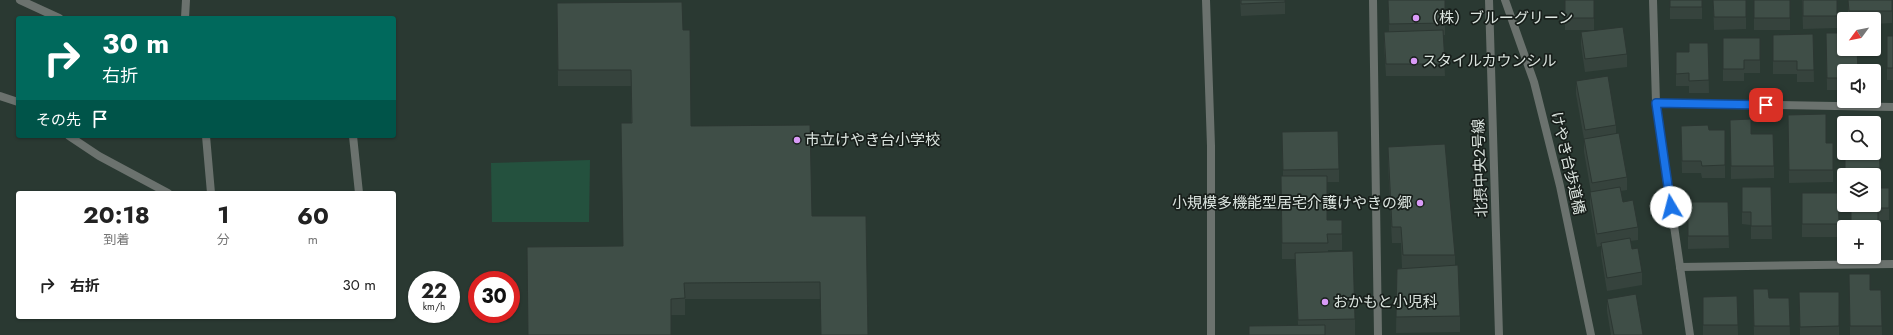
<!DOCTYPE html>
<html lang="ja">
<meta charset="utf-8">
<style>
:root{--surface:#fff;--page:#f6f6f6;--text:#222;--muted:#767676}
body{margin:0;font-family:Jost,"Noto Sans JP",sans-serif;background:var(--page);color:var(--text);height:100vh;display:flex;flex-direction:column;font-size:15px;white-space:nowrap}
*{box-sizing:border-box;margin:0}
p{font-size:13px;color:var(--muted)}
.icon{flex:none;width:22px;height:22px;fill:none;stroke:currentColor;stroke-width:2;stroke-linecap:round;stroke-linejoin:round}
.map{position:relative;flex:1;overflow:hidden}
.sheet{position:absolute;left:16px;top:191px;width:380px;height:128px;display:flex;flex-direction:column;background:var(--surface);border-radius:4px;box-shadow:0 1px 3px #0004}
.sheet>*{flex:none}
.hud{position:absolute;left:16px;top:16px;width:380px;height:122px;border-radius:4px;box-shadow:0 1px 3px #0004;background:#00695c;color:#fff;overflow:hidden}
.needle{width:26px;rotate:238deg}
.buttons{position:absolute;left:1837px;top:12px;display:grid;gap:8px}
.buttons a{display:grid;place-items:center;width:44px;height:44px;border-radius:4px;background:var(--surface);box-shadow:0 1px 3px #0004;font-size:20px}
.speed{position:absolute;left:408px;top:271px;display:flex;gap:8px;font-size:20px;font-weight:700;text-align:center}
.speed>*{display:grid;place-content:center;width:52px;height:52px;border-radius:50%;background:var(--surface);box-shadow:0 1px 3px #0004;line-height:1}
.speed small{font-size:10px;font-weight:400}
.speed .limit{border:6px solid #d22;background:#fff;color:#111}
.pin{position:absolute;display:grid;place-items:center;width:34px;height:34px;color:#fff;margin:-17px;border-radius:8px;box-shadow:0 2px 6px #0006}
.me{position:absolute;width:44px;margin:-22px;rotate:352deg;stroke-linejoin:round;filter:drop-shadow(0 0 3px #0008)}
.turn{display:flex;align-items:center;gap:14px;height:84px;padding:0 20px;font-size:18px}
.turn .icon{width:52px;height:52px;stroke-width:2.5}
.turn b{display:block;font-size:28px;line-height:34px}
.then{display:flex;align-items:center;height:38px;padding:0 20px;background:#0003;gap:8px;font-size:15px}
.eta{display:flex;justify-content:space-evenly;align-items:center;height:68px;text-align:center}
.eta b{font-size:24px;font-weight:700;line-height:28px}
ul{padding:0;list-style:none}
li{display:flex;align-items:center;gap:12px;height:52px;padding:0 20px}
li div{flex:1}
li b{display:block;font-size:15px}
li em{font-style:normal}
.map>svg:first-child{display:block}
</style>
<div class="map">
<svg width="1893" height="335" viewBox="0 0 1893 335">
<rect width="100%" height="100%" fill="#2a3932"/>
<polygon fill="#24513e" points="590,160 589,222 492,222 491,163"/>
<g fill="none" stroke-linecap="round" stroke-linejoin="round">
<g stroke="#6b726e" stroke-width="8">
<polyline points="1505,0 1534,82 1560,186 1591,335"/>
<polyline points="185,18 186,0"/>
</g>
<g stroke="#6b726e" stroke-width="8">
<polyline points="20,0 59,18"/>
<polyline points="1206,0 1211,146 1211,335"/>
<polyline points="1373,0 1378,335"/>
<polyline points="1653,0 1656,103 1690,335"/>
<polyline points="0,96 18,102"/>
<polyline points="1656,103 1893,107"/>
<polyline points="69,136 99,156 168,193"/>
<polyline points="206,136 211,193"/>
<polyline points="353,136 359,193"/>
<polyline points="1680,267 1893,264"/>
</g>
<polyline stroke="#6b726e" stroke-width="8" points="1489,0 1499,335"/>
</g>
<g fill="#36433d">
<polygon points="1240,0 1285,0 1285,14 1241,16"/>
<polygon points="1388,0 1445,0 1445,35 1443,35 1445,76 1386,76 1384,45 1384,32 1389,32"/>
<rect x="1565" y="0" width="29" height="30"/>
<rect x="1670" y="0" width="32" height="19"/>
<polygon points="1713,0 1746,0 1746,29 1714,30"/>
<rect x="1754" y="0" width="36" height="30"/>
<polygon points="1802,0 1837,0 1837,28 1803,29"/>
<polygon points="1848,0 1892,0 1892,23 1874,24 1874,19 1848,19"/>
<polygon points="557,3 683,30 691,126 812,216 866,216 820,299 685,299 685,315 671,315 623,246 631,123 631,86 558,86"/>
<polygon points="1581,32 1627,54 1627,67 1585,72 1581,45"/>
<polygon points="1826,33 1844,71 1844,90 1827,90"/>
<polygon points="1813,34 1814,82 1797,82 1797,74 1773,74 1773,35"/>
<rect x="1887" y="36" width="6" height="44"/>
<polygon points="1723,38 1760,38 1760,73 1744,73 1744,81 1723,81"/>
<polygon points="1708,43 1709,93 1689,93 1689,86 1676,86 1676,52 1689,52"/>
<polygon points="1576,81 1616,125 1616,134 1627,177 1627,190 1621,191 1623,202 1638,227 1638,240 1630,241 1632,249 1642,272 1642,285 1607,291 1601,255 1601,246 1597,247 1590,205 1590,192 1591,192 1584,152 1584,139 1576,94"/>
<polygon points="1788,115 1826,143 1833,143 1833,182 1789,183"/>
<polygon points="1730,120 1751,134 1774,166 1774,178 1731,179"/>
<polygon points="1709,130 1725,130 1725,178 1702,178 1701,173 1682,173 1681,138"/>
<polygon points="1282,132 1339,169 1339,182 1327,182 1327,220 1342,220 1342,250 1328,250 1328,252 1355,319 1355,335 1249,335 1298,325 1295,259 1282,259 1281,176 1283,176"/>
<polygon points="1879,143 1880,181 1874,181 1874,175 1845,175 1845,153"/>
<polygon points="1388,147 1455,255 1455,265 1460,316 1460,332 1396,333 1397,269 1402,268 1401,243 1392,243 1388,163"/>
<polygon points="1742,187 1771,187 1772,239 1751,239 1751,225 1742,224"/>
<polygon points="1889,188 1889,220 1878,220 1878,234 1874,234 1874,227 1851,227 1851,205"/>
<polygon points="1802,193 1838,193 1839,237 1802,237"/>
<polygon points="1688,202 1728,202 1729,248 1688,249"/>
<polygon points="1849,274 1870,290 1881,290 1882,335 1850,335"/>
<polygon points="1799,292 1839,292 1839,335 1800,335"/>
<polygon points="1737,296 1738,335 1703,335 1703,297"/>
<polygon points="1769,298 1789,298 1790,335 1754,335 1753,302"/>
<polygon points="1607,299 1643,335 1611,335 1607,311"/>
</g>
<g fill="#3f4e47" stroke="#2c3732">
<polygon points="1241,0 1285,0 1285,2 1241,4"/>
<polygon points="1388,0 1445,0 1445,23 1389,24"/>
<rect x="1565" y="0" width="29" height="18"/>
<rect x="1670" y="0" width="32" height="7"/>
<polygon points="1713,0 1746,0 1746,17 1714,17"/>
<rect x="1754" y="0" width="36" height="18"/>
<rect x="1803" y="0" width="34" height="16"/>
<polygon points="1848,0 1892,0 1892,11 1849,11"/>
<polygon points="682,2 683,30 690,30 691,126 810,125 812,216 866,216 868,335 821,335 820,282 684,283 685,298 671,299 671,335 528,335 527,247 623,246 621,123 632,123 631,70 558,70 557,3"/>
<polygon points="1623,27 1627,54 1585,59 1581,32"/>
<polygon points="1443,30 1445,64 1386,64 1384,32"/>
<polygon points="1826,33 1844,33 1844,49 1857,49 1858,71 1844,71 1844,78 1827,78"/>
<polygon points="1813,34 1814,70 1797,70 1797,61 1773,61 1773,35"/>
<rect x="1887" y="36" width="6" height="32"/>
<polygon points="1723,38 1760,38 1760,60 1744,60 1744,69 1723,69"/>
<polygon points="1689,43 1708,43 1709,80 1689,81 1689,73 1676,74 1676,52 1689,52"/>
<polygon points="1608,76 1616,125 1585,130 1576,81"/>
<polygon points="1826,114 1826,143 1833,143 1833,170 1789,170 1788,115"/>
<polygon points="1751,119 1751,134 1773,134 1774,166 1731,166 1730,120"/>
<polygon points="1708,125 1709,130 1725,130 1725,165 1702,166 1701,161 1682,161 1681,126"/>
<polygon points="1338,131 1339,169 1283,170 1282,132"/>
<polygon points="1619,133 1627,177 1592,183 1584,139"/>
<polygon points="1874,143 1879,143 1880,168 1845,169 1845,153 1874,153"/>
<polygon points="1445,144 1455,255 1403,255 1401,227 1392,227 1388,147"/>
<polygon points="1281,176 1327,176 1327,220 1342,220 1342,234 1327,234 1328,243 1282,243"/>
<polygon points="1620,187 1623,202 1633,200 1638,227 1597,234 1590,192"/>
<polygon points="1742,187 1771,187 1772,226 1751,226 1751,212 1742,212"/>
<polygon points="1874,188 1889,188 1889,208 1878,208 1878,222 1851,222 1851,205 1874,205"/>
<polygon points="1802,193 1838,193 1839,224 1802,224"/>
<polygon points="1688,202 1728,202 1729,236 1688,236"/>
<polygon points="1630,238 1632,249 1638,248 1642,272 1607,278 1601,243"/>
<polygon points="1353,251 1355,319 1298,320 1295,253"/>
<polygon points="1458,265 1460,316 1396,317 1397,269"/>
<polygon points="1849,274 1870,274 1870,290 1881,290 1882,326 1850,326"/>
<polygon points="1753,289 1768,289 1769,298 1789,298 1790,326 1754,326"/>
<polygon points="1799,292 1839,292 1839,326 1800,327"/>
<polygon points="1636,294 1643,335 1614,335 1607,299"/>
<polygon points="1737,296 1738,325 1703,325 1703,297"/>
<polygon points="1325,325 1325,335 1249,335 1249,326"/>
</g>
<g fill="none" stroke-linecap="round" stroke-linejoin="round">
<defs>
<polyline id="route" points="1671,207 1656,103 1766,105"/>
</defs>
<use href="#route" stroke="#114b97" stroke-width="10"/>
<use href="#route" stroke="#1a73e8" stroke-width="7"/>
</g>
<g fill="#d99af7" stroke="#181f1b" stroke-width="1.5">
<circle cx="1416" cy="18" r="4"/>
<circle cx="1414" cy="61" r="4"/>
<circle cx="797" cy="140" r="4"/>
<circle cx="1420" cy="203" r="4"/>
<circle cx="1325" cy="302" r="4"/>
</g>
<g text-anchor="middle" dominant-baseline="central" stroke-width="3.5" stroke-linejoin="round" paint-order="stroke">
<g font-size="15" fill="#dbe4df" stroke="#181f1b" text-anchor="start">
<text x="1424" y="18">（株）ブルーグリーン</text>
<text x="1422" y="61">スタイルカウンシル</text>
<text x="805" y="140">市立けやき台小学校</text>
<text x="1412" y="203" text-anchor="end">小規模多機能型居宅介護けやきの郷</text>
<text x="1333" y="302">おかもと小児科</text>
</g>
<g font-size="15" fill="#dbe4df" stroke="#181f1b">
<text transform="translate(1568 163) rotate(77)">けやき台歩道橋</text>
<text transform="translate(1480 168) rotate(-92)">北摂中央２号線</text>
</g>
</g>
</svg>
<div class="buttons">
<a><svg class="needle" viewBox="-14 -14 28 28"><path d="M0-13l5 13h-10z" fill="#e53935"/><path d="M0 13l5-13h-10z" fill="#767676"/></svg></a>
<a><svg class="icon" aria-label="sound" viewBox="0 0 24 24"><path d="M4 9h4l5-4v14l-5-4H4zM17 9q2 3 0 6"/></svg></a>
<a><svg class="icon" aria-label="search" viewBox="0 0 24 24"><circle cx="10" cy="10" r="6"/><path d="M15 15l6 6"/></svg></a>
<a><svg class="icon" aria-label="layers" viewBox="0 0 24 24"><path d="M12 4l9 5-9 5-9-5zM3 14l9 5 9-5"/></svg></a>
<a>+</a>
</div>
<div class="speed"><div>22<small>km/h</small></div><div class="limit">30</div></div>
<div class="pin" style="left:1766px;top:105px;background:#d93025"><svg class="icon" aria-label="arrive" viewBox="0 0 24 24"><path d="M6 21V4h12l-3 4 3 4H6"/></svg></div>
<svg class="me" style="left:1671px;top:207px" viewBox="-20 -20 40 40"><circle r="19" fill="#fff"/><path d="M0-13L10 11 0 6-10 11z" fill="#1a73e8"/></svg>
<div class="hud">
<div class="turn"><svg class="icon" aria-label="right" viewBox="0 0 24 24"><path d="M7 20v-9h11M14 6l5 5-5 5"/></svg><div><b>30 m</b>右折</div></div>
<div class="then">その先<svg class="icon" aria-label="arrive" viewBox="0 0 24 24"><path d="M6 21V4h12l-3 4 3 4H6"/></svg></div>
</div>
<section class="sheet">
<div class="eta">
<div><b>20:18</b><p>到着</p></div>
<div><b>1</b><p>分</p></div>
<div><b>60</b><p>m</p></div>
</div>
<ul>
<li><svg class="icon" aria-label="right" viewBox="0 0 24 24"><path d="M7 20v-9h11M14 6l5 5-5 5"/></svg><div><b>右折</b></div><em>30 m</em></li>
</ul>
</section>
</div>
